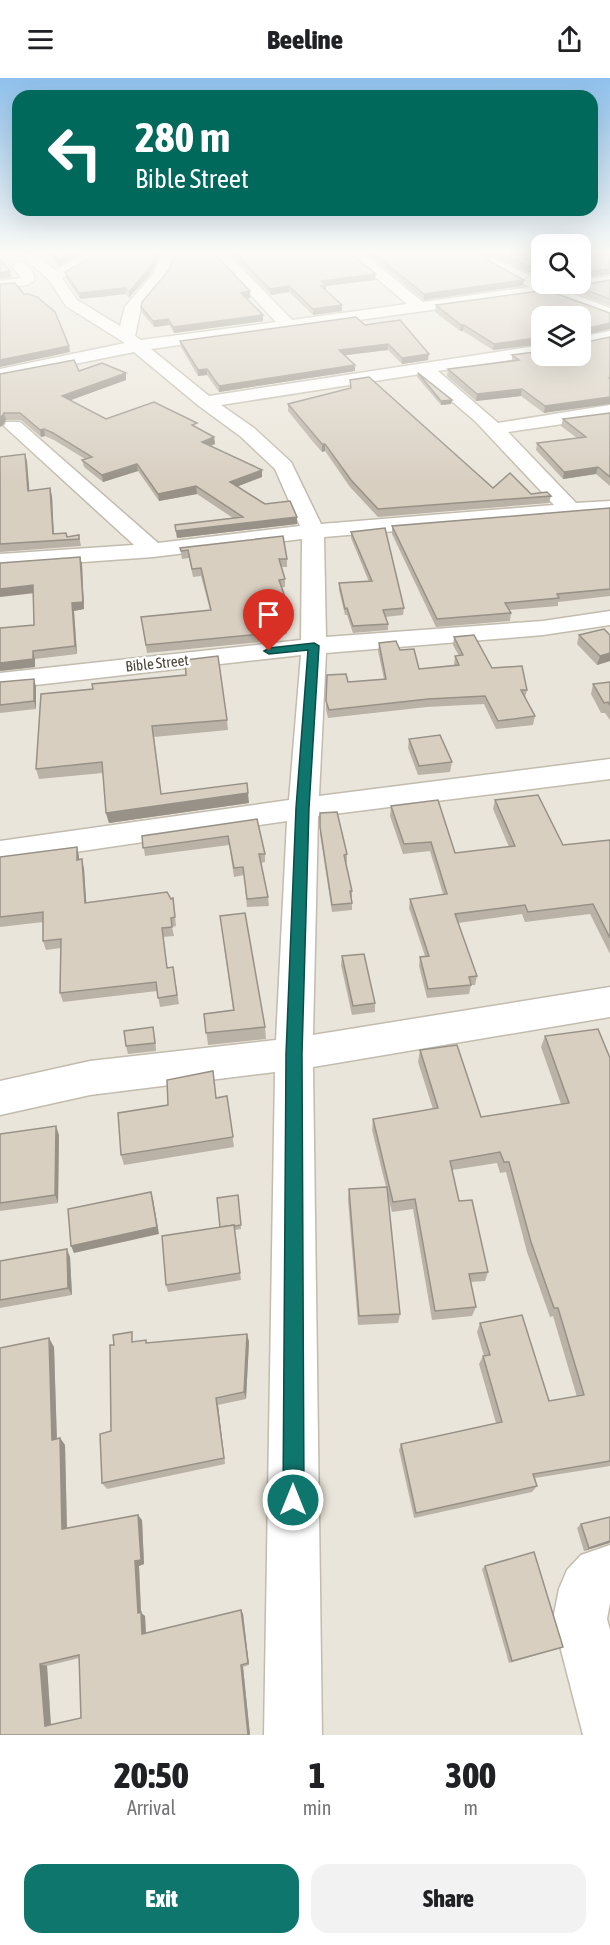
<!DOCTYPE html>
<style>
:root{--surface:#fff;--page:#f2f2f2;--text:#202124;--muted:#757577;--accent:#0f766e}
body{margin:0;font-family:"Asap Condensed",sans-serif;background:var(--page);color:var(--text);height:100vh;display:flex;flex-direction:column;font-size:22px;white-space:nowrap}
*{box-sizing:border-box;margin:0}
p{font-size:20px;color:var(--muted)}
.icon{flex:none;width:33px;height:33px;fill:none;stroke:currentColor;stroke-width:2;stroke-linecap:round;stroke-linejoin:round}
.map{position:relative;height:1657px;overflow:hidden}
.panel{display:flex;flex-direction:column;background:var(--surface);flex:1}
.panel>*{flex:none}
.hud{position:absolute;left:12px;top:12px;width:586px;height:126px;border-radius:18px;box-shadow:0 6px 24px #0002;background:#00695c;color:#fff;overflow:hidden}
.buttons{position:absolute;left:531px;top:156px;display:grid;gap:12px}
.buttons a{display:grid;place-items:center;width:60px;height:60px;border-radius:12px;background:var(--surface);box-shadow:0 6px 24px #0002;font-size:30px}
.pin{position:absolute;display:grid;place-items:center;width:51px;height:51px;color:#fff;margin:-62px -26px;border-radius:50% 50% 50% 0;rotate:-45deg;box-shadow:0 0 6px #0007}
.pin .icon{rotate:45deg}
.me{position:absolute;width:66px;margin:-33px;rotate:0deg;stroke-linejoin:round;filter:drop-shadow(0 0 4px #0008)}
.turn{display:flex;align-items:center;gap:21px;height:126px;padding:0 24px;font-size:27px}
.turn .icon{width:78px;height:78px;stroke-width:2.5}
.turn b{display:block;font-size:42px;line-height:51px}
.eta{display:flex;justify-content:space-evenly;align-items:center;height:102px;text-align:center}
.eta b{font-size:36px;font-weight:800;line-height:42px}
.action{display:flex;gap:12px;margin-top:auto;padding:12px 24px}
.action a{flex:1;height:69px;border-radius:18px;background:var(--accent);color:#fff;font-size:24px;font-weight:800;line-height:69px;text-align:center}
.action a+a{background:var(--page);color:var(--text)}
header{display:flex;justify-content:space-between;align-items:center;height:78px;padding:0 24px;background:var(--surface);font-size:27px;font-weight:800}
.map>svg:first-child{display:block}
</style>
<header><svg class="icon" aria-label="menu" viewBox="0 0 24 24"><path d="M4 6h16M4 12h16M4 18h16"/></svg>Beeline<svg class="icon" aria-label="share" viewBox="0 0 24 24"><path d="M12 15V3M7 8l5-5 5 5M5 13v7h14v-7"/></svg></header>
<div class="map">
<svg width="610" height="1657" viewBox="0 0 610 1657">
<rect width="100%" height="100%" fill="#f6f3ec"/>
<path fill="#eae5da" fill-rule="evenodd" d="M0,174H541L542,206H580L581,174H610V1657H0ZM542,238H580V278H542Z"/>
<g fill="none" stroke-linecap="round" stroke-linejoin="round">
<defs>
<g id="minor">
<path d="M18,174H33L55,192L88,174H107L62,200L77,222L120,248L125,229L153,196L163,174H177L167,197L141,229L135,258L141,262L276,244L211,174H226L292,242L407,226L346,174H361L423,224L530,209L488,187L486,184L488,181L493,180L542,203V206H580V202L610,198V206L565,213L610,230V240L545,216L151,271L209,318L542,267V277L438,293L498,345L610,327V339L508,354L576,425L610,423V435L324,459L326,559L543,543L610,533V547L543,557L326,575L319,718L610,681V701L318,738L313,957L610,909V939L313,989L322,1657H264L275,994L90,1017L0,1037V1003L90,983L276,962L287,743L0,785V763L289,722L301,577L0,611V595L301,562L302,461L153,479L0,490V476L134,467L4,348L6,344H20L158,465L300,448L275,391L240,358L199,328L134,274L0,301V291L125,265L66,228L49,202ZM420,296L475,343L554,427L321,446L291,384L254,350L221,327Z"/>
<path d="M19,184C26,185 36,195 34,203L27,207L0,211V203L21,200L12,188Z"/>
<polygon points="610,253 610,263 580,269 580,259"/>
<polygon points="610,1467 610,1525 607,1541 610,1552 610,1657 583,1657 553,1541 559,1511 567,1492 581,1477"/>
</g>
</defs>
<use href="#minor" stroke="#c2bbae" stroke-width="3"/>
<use href="#minor" fill="#fff" fill-rule="evenodd"/>
</g>
<g fill="#bab2a6" fill-rule="evenodd">
<polygon points="49,174 83,174 58,188"/>
<polygon points="229,174 349,174 375,202 326,208 326,213 342,227 342,233 313,237 289,214 271,217"/>
<polygon points="365,174 542,174 542,200 493,178 486,181 487,182 523,208 424,222"/>
<polygon points="169,192 250,213 250,220 246,220 263,243 174,255 169,247 154,249 142,235 141,229"/>
<polygon points="65,194 151,195 129,220 126,216 80,221 66,200"/>
<polygon points="610,202 610,228 574,214 575,208"/>
<polygon points="436,227 610,235 610,251 580,258 580,238 542,238 542,266 493,272 463,253 460,253 435,234"/>
<polygon points="365,247 428,282 402,286 388,272 345,277 355,287 355,293 219,314 207,297 198,298 181,269 180,263"/>
<polygon points="512,277 580,278 544,335 521,318 476,323 447,298 448,291 512,283"/>
<polygon points="79,293 126,295 126,302 70,322 106,341 197,350 214,359 215,366 211,368 262,399 238,408 297,446 177,460 175,447 233,440 197,416 159,423 138,393 103,404 84,389 82,382 85,381 54,362 45,358 41,359 21,342 6,342 2,348 0,296"/>
<polygon points="418,295 452,322 451,326 441,327 417,299"/>
<polygon points="350,302 493,410 531,416 551,418 549,425 378,439 350,409 325,373 322,374 314,365 288,333 288,326 350,310"/>
<polygon points="610,335 610,408 596,396 563,401 536,372 537,365 577,360 561,348 563,341"/>
<polygon points="0,379 27,383 29,413 52,418 54,456 67,459 79,457 81,468 0,474"/>
<polygon points="610,430 610,518 558,524 558,528 509,532 511,535 510,543 436,549 392,456 392,448"/>
<polygon points="351,454 404,530 403,537 385,539 388,546 388,552 353,555 347,537 345,537 339,512 339,505 369,504 351,460"/>
<polygon points="180,470 287,481 287,489 281,489 285,501 285,509 282,509 287,548 287,556 272,557 272,563 147,575 141,539 210,532 201,498 193,499 189,480 182,481"/>
<polygon points="80,479 82,486 84,531 74,533 77,576 35,581 35,589 0,593 0,550 34,547 33,515"/>
<polygon points="579,557 610,557 610,583 597,587 577,566"/>
<polygon points="454,559 492,590 527,612 525,620 535,638 533,647 496,651 484,626 427,629 328,640 326,631 327,597 348,604 384,601 378,573 379,565 400,572 419,591 454,587 455,578 459,578 453,567"/>
<polygon points="34,601 36,609 36,631 0,635 0,604"/>
<polygon points="610,604 610,642 605,635 601,635 591,616 593,606"/>
<polygon points="41,616 227,642 228,652 154,659 161,716 249,725 109,745 106,735 103,695 39,701 36,691"/>
<polygon points="409,661 452,684 450,694 418,697 408,670"/>
<polygon points="495,722 563,767 610,762 610,876 590,836 525,844 522,836 458,845 477,898 475,907 471,907 469,916 427,920 419,888 420,879 425,878 409,830 410,821 443,816 430,773 403,776 390,738 391,728 455,775 509,769 493,731"/>
<polygon points="320,735 347,776 347,784 346,784 352,813 352,832 332,834 320,756"/>
<polygon points="257,741 265,776 265,784 261,785 268,819 269,828 247,829 244,797 234,799 229,767 145,778 142,758"/>
<polygon points="77,769 79,782 84,791 86,825 173,820 176,848 172,849 174,858 163,859 167,890 173,889 179,926 160,929 157,913 63,924 60,915 61,870 46,872 43,863 43,844 0,849 0,779"/>
<polygon points="220,838 265,949 266,961 208,967 204,936 233,932"/>
<polygon points="342,878 375,925 375,934 352,937 341,887"/>
<polygon points="155,958 156,973 128,976 126,968"/>
<polygon points="545,958 610,980 610,1388 535,1400 537,1408 532,1414 414,1440 399,1372 401,1366 496,1345 479,1286 483,1278 484,1278 477,1254 480,1245 549,1323 577,1319 553,1238 550,1239 527,1174 506,1094 500,1095 497,1085 452,1092 459,1123 488,1194 485,1203 470,1204 476,1229 472,1238 432,1242 413,1131 392,1134 388,1119 400,1236 398,1245 358,1247 348,1121 349,1111 386,1109 372,1052 373,1041 433,1031 418,984 420,972 481,1039 561,1026 541,969"/>
<polygon points="227,1018 234,1069 124,1087 121,1077 216,1020"/>
<polygon points="0,1056 59,1057 58,1125 0,1133"/>
<polygon points="238,1117 241,1151 235,1152 241,1202 168,1214 166,1207 220,1149"/>
<polygon points="70,1179 72,1217 0,1230 0,1183"/>
<polygon points="247,1256 249,1264 246,1321 218,1327 225,1386 107,1411 102,1405 111,1353 135,1264 146,1262 147,1265"/>
<path d="M54,1269L57,1361L60,1360L65,1367L67,1450L142,1442L144,1486L139,1488L141,1535L145,1538L146,1555L241,1532L243,1536L249,1587L243,1589L250,1657H0ZM79,1580L81,1640L51,1647L47,1588Z"/>
<polygon points="610,1439 610,1465 584,1473 577,1450 581,1446"/>
<polygon points="485,1488 558,1571 509,1585 482,1491"/>
</g>
<g fill="#979187">
<polygon points="72,174 83,174 58,188 57,182"/>
<polygon points="157,174 161,174 151,195 129,220 129,214"/>
<polygon points="490,174 493,174 493,178 484,183 485,177"/>
<polygon points="610,191 610,196 580,200 581,194"/>
<polygon points="10,193 11,199 0,201 0,195"/>
<polygon points="376,196 375,202 326,208 326,214 321,214 321,203"/>
<polygon points="524,202 523,208 424,222 424,216"/>
<polygon points="289,208 289,214 271,217 270,211"/>
<polygon points="125,210 126,216 80,221 79,215"/>
<polygon points="250,213 250,220 241,221 241,215"/>
<polygon points="342,227 342,233 313,237 313,231"/>
<polygon points="263,237 263,243 174,255 173,249"/>
<polygon points="168,241 169,247 154,249 153,243"/>
<polygon points="610,245 610,251 580,258 580,252"/>
<polygon points="461,247 464,247 463,253 460,253"/>
<polygon points="542,259 542,266 493,272 494,266"/>
<polygon points="388,266 388,272 339,278 339,272"/>
<polygon points="69,268 70,274 0,289 0,282"/>
<polygon points="429,276 428,282 402,286 402,280"/>
<polygon points="355,287 355,293 219,314 219,308"/>
<polygon points="207,291 207,297 198,298 198,292"/>
<polygon points="126,295 126,302 63,325 62,318"/>
<polygon points="522,311 521,318 476,323 477,316"/>
<polygon points="610,319 610,326 544,335 545,328"/>
<polygon points="452,322 451,326 441,327 441,323"/>
<polygon points="4,335 6,342 2,348 0,349 0,341"/>
<polygon points="44,351 45,358 41,359 40,352"/>
<polygon points="214,359 215,366 203,371 202,364"/>
<polygon points="322,366 325,366 325,373 322,374"/>
<polygon points="25,376 27,383 30,420 28,413"/>
<polygon points="137,386 138,393 103,404 102,397"/>
<polygon points="598,389 596,396 563,401 564,394"/>
<polygon points="262,392 262,399 231,411 230,404"/>
<polygon points="196,408 197,416 159,423 158,416"/>
<polygon points="50,410 52,418 54,463 53,456"/>
<polygon points="297,439 297,446 177,460 176,453"/>
<polygon points="80,479 82,486 84,531 74,533 77,576 75,568 72,525"/>
<polygon points="33,507 35,515 0,519 0,511"/>
<polygon points="33,573 35,581 35,589 0,593 0,585"/>
<polygon points="610,575 610,583 597,587 600,578"/>
<polygon points="34,601 36,609 36,631 34,623"/>
<polygon points="248,715 249,725 109,745 106,735"/>
<polygon points="77,769 79,778 79,791 77,782"/>
<polygon points="82,781 84,791 87,834 85,825"/>
<polygon points="56,1048 59,1057 58,1125 55,1117"/>
<polygon points="151,1114 153,1121 159,1156 74,1175 71,1168"/>
<polygon points="67,1171 70,1179 72,1217 68,1210"/>
<polygon points="247,1256 249,1264 246,1321 244,1314"/>
<polygon points="49,1260 54,1269 57,1368 52,1362"/>
<polygon points="216,1320 218,1327 225,1386 224,1380"/>
<polygon points="60,1360 65,1367 67,1456 62,1451"/>
<polygon points="138,1437 142,1442 144,1486 139,1488 141,1535 145,1538 146,1558 142,1556 138,1535 135,1483"/>
<polygon points="610,1463 609,1465 584,1473 589,1470"/>
<polygon points="241,1532 243,1536 249,1587 248,1585"/>
<polygon points="40,1586 47,1588 51,1649 45,1648"/>
<polygon points="241,1587 243,1589 250,1657 248,1657"/>
</g>
<g fill="#d8cfc1" stroke="#979187" stroke-width="1.5" fill-rule="evenodd">
<polygon points="51,174 72,174 57,182"/>
<polygon points="101,174 157,174 150,189 129,214 125,210 79,215 65,194"/>
<polygon points="175,174 213,174 250,213 241,215 263,237 173,249 168,241 153,243 141,229 142,224 169,192"/>
<polygon points="234,174 349,174 376,196 321,203 326,208 321,208 342,227 313,231 289,208 270,211"/>
<polygon points="372,174 490,174 485,177 487,182 524,202 424,216"/>
<polygon points="498,174 542,174 542,194"/>
<polygon points="580,174 610,174 610,191 580,194"/>
<polygon points="0,181 10,193 0,195"/>
<polygon points="610,202 610,221 575,208"/>
<polygon points="15,205 24,216 29,216 37,219 55,234 69,268 0,282 0,206"/>
<polygon points="546,212 610,235 610,245 580,252 580,238 542,238 542,259 494,266 464,247 461,247 436,227"/>
<polygon points="356,239 365,247 400,242 429,276 402,280 388,266 339,272 355,287 219,308 207,291 198,292 180,263"/>
<polygon points="610,259 610,300 609,300 610,301 610,319 545,328 522,311 477,316 448,291 519,282 512,277 542,273 542,278 580,278 580,264 582,265"/>
<polygon points="74,282 79,293 102,285 126,295 62,318 106,341 154,324 197,345 192,347 214,359 202,364 262,392 230,404 265,426 290,423 297,439 176,453 175,447 243,439 196,408 158,416 137,386 102,397 82,382 92,379 53,355 44,351 40,352 20,335 4,335 0,341 0,296"/>
<polygon points="418,295 452,322 441,323"/>
<polygon points="369,299 493,410 510,395 531,416 547,414 551,418 378,431 351,402 325,366 322,366 288,326 351,310 350,302"/>
<polygon points="610,335 610,399 598,389 564,394 537,365 586,359 563,341"/>
<polygon points="25,376 28,413 50,410 53,456 66,455 67,459 79,457 79,461 0,466 0,379"/>
<polygon points="610,430 610,511 557,516 559,520 505,525 511,535 437,541 392,448"/>
<polygon points="385,450 404,530 383,532 388,546 353,548 347,530 345,531 339,505 372,503 351,454"/>
<polygon points="283,458 287,481 279,481 285,501 279,502 285,519 287,548 270,549 272,555 146,567 141,539 211,532 201,490 192,491 188,472 181,473 180,470"/>
<polygon points="80,479 83,524 72,525 75,568 33,573 33,581 0,585 0,550 34,547 33,507 0,511 0,485"/>
<polygon points="604,551 610,557 610,575 600,578 579,557"/>
<polygon points="474,557 492,590 522,588 527,612 521,612 535,638 498,643 485,618 428,621 329,632 326,623 327,597 346,596 348,604 386,601 379,565 396,563 400,572 414,571 419,591 459,587 455,578 463,577 454,559"/>
<polygon points="218,578 227,642 152,648 161,716 247,705 248,715 106,735 102,684 36,691 41,616 93,611 92,606 186,597 185,582"/>
<polygon points="34,601 34,623 0,627 0,604"/>
<polygon points="610,604 610,627 608,624 604,625 593,606"/>
<polygon points="440,657 452,684 419,688 409,661"/>
<polygon points="538,717 563,767 610,762 610,860 593,826 528,834 525,827 455,836 477,898 469,899 471,907 428,911 420,879 429,878 410,821 447,816 431,764 404,766 391,728 438,722 455,775 515,768 495,722"/>
<polygon points="337,734 347,776 344,777 352,813 350,813 352,825 332,827 320,749 320,735"/>
<polygon points="257,741 265,776 259,776 268,819 247,821 243,789 234,790 228,758 143,770 142,758"/>
<polygon points="77,769 77,782 82,781 85,825 167,814 171,821 173,820 175,839 171,840 172,849 162,850 167,890 173,889 177,917 158,920 156,904 60,915 61,861 43,863 43,834 0,839 0,779"/>
<polygon points="245,835 265,949 206,955 204,936 234,932 220,838"/>
<polygon points="364,876 375,925 353,928 342,878"/>
<polygon points="153,949 155,965 126,968 124,953"/>
<polygon points="598,951 610,980 610,1383 533,1396 537,1408 416,1435 401,1366 502,1344 483,1278 490,1277 480,1245 522,1237 549,1323 584,1317 558,1230 554,1230 531,1164 509,1084 504,1084 500,1074 450,1083 459,1123 472,1122 488,1194 469,1196 476,1229 435,1233 415,1121 393,1124 373,1041 438,1030 420,972 457,967 481,1039 569,1025 545,958"/>
<polygon points="213,993 216,1020 227,1018 233,1059 121,1077 118,1035 168,1027 167,1002"/>
<polygon points="56,1048 55,1117 0,1125 0,1056"/>
<polygon points="387,1109 400,1236 359,1238 349,1111"/>
<polygon points="151,1114 157,1149 71,1168 68,1131"/>
<polygon points="238,1117 241,1147 235,1148 234,1147 220,1149 217,1120"/>
<polygon points="234,1147 240,1195 166,1207 162,1158"/>
<polygon points="67,1171 68,1210 0,1222 0,1183"/>
<polygon points="132,1254 132,1264 146,1262 146,1265 247,1256 244,1314 216,1320 224,1380 102,1405 100,1356 111,1353 110,1267 114,1267 113,1257"/>
<path d="M49,1260L52,1362L60,1360L62,1451L138,1437L141,1482L135,1483L138,1535L141,1534L142,1556L241,1532L248,1585L241,1587L248,1657H0V1270ZM79,1577L81,1640L45,1648L40,1586Z"/>
<polygon points="610,1439 610,1463 589,1470 581,1446"/>
<polygon points="534,1474 563,1569 512,1583 485,1488"/>
</g>
<linearGradient id="sky" x2="0" y2="1"><stop stop-color="#8fc1ec"/><stop offset="0.43" stop-color="#fbfaf6"/><stop offset="1" stop-color="#fbfaf6" stop-opacity="0"/></linearGradient>
<rect width="610" height="406" fill="url(#sky)"/>
<polygon fill="#0f766e" stroke="#0a4d48" stroke-width="1.5" points="314,565 319,568 309,730 302,976 304,1422 301,1430 293,1433 286,1430 283,1422 286,976 296,730 308,572 269,576 264,573 269,570"/>
<g text-anchor="middle" dominant-baseline="central" stroke-width="5" stroke-linejoin="round" paint-order="stroke">
<g font-size="15" fill="#4b4439" stroke="#fff">
<text transform="translate(157 585) rotate(-6)">Bible Street</text>
</g>
</g>
</svg>
<div class="buttons">
<a><svg class="icon" aria-label="search" viewBox="0 0 24 24"><circle cx="10" cy="10" r="6"/><path d="M15 15l6 6"/></svg></a>
<a><svg class="icon" aria-label="layers" viewBox="0 0 24 24"><path d="M12 4l9 5-9 5-9-5zM3 14l9 5 9-5"/></svg></a>
</div>
<div class="pin" style="left:269px;top:573px;background:#d93025"><svg class="icon" aria-label="arrive" viewBox="0 0 24 24"><path d="M6 21V4h12l-3 4 3 4H6"/></svg></div>
<svg class="me" style="left:293px;top:1422px" viewBox="-20 -20 40 40"><circle r="17" fill="#0f766e" stroke="#fff" stroke-width="3"/><path d="M0-11L8 9 0 5-8 9z" fill="#fff"/></svg>
<div class="hud">
<div class="turn"><svg class="icon" aria-label="left" viewBox="0 0 24 24"><path d="M17 20v-9H6M10 6l-5 5 5 5"/></svg><div><b>280 m</b>Bible Street</div></div>
</div>
</div>
<section class="panel">
<div class="eta">
<div><b>20:50</b><p>Arrival</p></div>
<div><b>1</b><p>min</p></div>
<div><b>300</b><p>m</p></div>
</div>
<div class="action"><a>Exit</a><a>Share</a></div>
</section>
